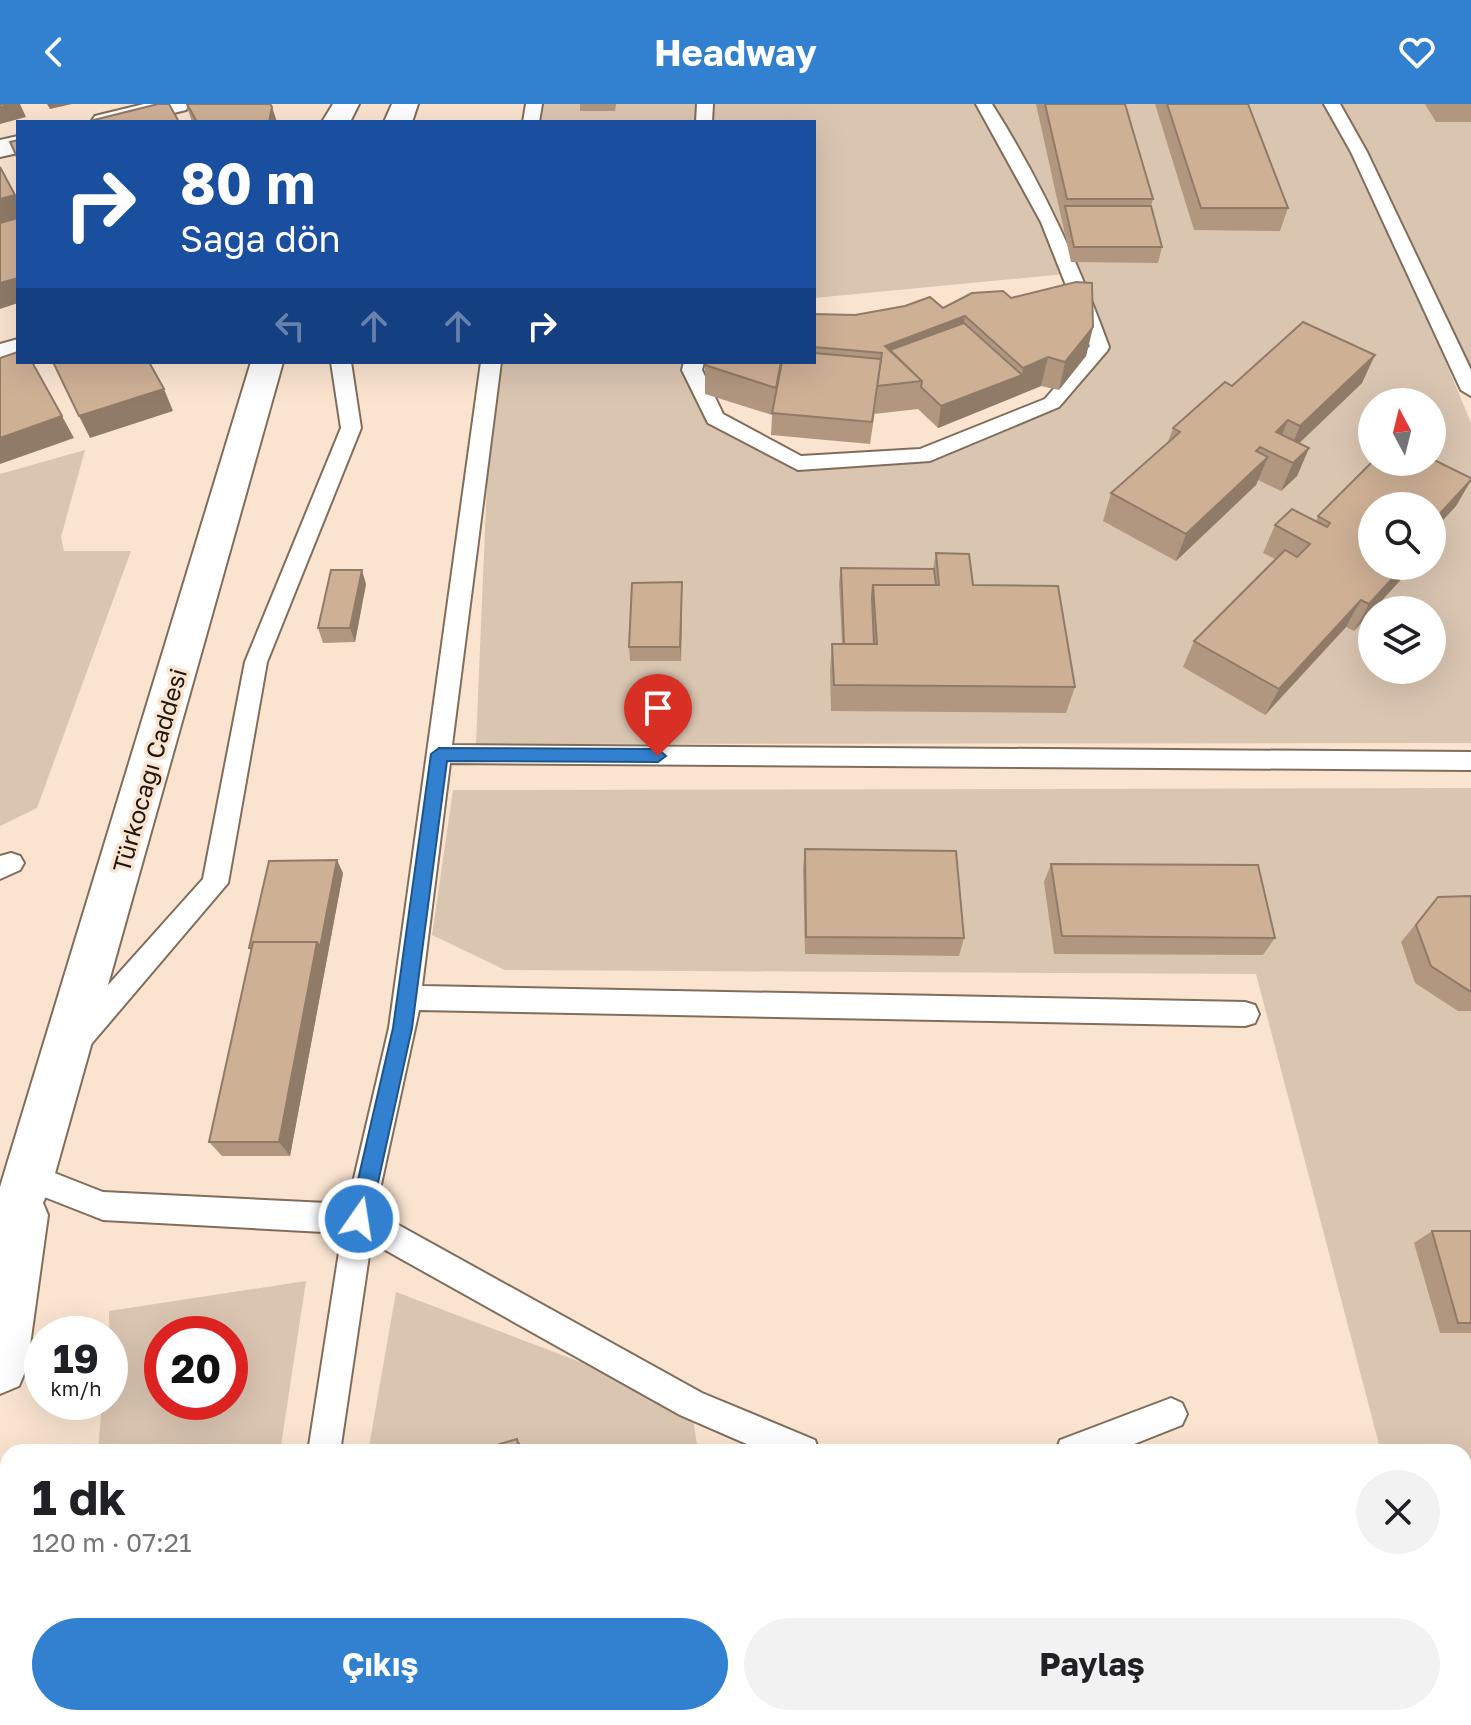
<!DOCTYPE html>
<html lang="tr">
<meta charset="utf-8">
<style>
:root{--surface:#fff;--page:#f2f2f2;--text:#202124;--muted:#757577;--accent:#3181d0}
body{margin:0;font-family:"Golos Text",sans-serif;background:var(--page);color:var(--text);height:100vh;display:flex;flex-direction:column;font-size:30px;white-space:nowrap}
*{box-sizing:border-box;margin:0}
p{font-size:26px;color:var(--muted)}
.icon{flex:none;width:44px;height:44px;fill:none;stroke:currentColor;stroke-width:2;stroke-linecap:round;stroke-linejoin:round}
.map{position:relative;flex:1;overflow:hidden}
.sheet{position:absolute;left:0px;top:1340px;width:1472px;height:282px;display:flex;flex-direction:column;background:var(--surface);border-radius:24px 24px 0 0;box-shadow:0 8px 32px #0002}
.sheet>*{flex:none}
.banner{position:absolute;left:16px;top:16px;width:800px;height:244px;border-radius:0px;box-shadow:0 8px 32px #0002;background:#1a4fa0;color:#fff;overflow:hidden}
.needle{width:52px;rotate:353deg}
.controls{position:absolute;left:1358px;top:284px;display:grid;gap:16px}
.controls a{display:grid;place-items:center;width:88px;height:88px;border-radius:50%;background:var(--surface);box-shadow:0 8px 32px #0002;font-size:40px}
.speed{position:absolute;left:24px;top:1212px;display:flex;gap:16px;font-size:40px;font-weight:700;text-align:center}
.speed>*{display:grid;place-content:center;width:104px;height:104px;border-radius:50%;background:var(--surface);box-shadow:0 8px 32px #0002;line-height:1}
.speed small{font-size:20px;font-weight:400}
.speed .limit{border:12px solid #d22;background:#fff;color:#111}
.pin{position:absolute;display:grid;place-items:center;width:68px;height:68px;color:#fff;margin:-82px -34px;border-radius:50% 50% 50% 0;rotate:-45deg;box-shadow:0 0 8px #0007}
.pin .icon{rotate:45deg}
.me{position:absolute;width:88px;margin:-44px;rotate:13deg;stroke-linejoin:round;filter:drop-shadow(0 0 6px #0008)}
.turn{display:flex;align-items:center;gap:28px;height:168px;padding:0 32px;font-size:36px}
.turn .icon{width:104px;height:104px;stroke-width:2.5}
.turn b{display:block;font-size:56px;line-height:68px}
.lanes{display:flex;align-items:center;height:76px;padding:0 32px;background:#0003;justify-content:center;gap:40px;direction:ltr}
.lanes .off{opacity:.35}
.round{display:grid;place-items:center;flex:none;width:84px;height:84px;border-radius:42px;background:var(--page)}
.summary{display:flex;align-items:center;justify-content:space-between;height:136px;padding:0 32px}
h1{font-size:48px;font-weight:700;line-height:60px}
.action{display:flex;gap:16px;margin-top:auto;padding:16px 32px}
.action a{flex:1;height:92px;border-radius:48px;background:var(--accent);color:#fff;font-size:32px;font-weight:700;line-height:92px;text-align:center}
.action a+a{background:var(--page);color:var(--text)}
header{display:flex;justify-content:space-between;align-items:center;height:104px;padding:0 32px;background:var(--accent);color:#fff;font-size:36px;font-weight:700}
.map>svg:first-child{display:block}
</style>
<header><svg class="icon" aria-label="back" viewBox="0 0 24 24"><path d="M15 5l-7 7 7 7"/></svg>Headway<svg class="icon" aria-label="heart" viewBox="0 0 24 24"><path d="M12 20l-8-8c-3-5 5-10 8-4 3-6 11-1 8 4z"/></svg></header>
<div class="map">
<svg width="1471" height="1621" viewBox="0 0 1471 1621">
<rect width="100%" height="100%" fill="#fae4d0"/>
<g fill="#dac5b1" fill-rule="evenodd">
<path d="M534,0H1471V280L1367,67L1471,319V639L476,640L492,258H694L715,313L798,359L923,352L1052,299L1100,243L1075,169L814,194V18H531ZM1372,298H1432V358H1372ZM1372,402H1432V462H1372ZM1372,506H1432V566H1372Z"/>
<polygon points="85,346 61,433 64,447 131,447 37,704 0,722 0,370"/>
<polygon points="1471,684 1471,1621 1417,1621 1415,1614 1464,1614 1464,1348 1381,1348 1256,870 505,866 432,831 453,686"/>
<path d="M306,1177L280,1348H98L102,1298H110L109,1207ZM230,1230V1298H162V1230Z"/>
<polygon points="396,1188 691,1300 698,1348 368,1348"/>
<polygon points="39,1614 241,1614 240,1621 37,1621"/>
</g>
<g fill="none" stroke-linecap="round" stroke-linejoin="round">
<defs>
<g id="lane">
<polygon points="526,0 542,0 539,18 523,18"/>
<polygon points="697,0 713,0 712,18 696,18"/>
<path d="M976,0H992C1041,77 1078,158 1109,243L1107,247L1059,303L930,357L798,366L708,319L682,266L684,258H704L702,266L723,310L801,352L920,345L1045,295L1090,242L1041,118Z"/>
<polygon points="1324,0 1340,0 1367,48 1471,266 1471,292 1461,286 1351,48"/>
<polygon points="331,258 351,258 361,324 267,558 228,779 87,945 77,948 67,945 63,936 67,927 203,775 245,558 341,324"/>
<polygon points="481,258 501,258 452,641 1471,648 1471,666 450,659 422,882 1245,898 1255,901 1259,910 1255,919 1245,922 419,906 375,1108 702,1289 815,1336 819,1348 765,1348 680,1311 371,1138 340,1348 308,1348 342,1129 103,1116 19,1083 14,1073 19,1063 29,1059 103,1088 348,1100 389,924"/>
<polygon points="11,749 20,752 24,759 20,766 0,775 0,752"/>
<polygon points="1171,1294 1182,1299 1187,1310 1182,1321 1114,1348 1056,1348 1060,1336"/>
<polygon points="21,1614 57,1614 55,1621 19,1621"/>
<polygon points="266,1614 302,1614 301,1621 265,1621"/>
</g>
<g id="street">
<polygon points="144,0 189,0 186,6 137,18 91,18 95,12"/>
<polygon points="18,32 18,49 0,53 0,36"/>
<polygon points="18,235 18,256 0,261 0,240"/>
</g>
<g id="secondary">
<polygon points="333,0 359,0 350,18 322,18"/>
<polygon points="392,0 418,0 412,18 384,18"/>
<polygon points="251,258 283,258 54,1073 43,1099 48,1111 27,1263 19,1282 0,1290 0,1083"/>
</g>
</defs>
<use href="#lane" stroke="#806d5b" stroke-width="4"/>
<use href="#street" stroke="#806d5b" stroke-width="4"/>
<use href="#secondary" stroke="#806d5b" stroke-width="4"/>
<use href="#lane" fill="#fff" fill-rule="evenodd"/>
<use href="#street" fill="#fff" fill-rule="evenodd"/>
<use href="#secondary" fill="#fff" fill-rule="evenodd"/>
</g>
<g fill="#b19780">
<polygon points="186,0 270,0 277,18 192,18"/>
<polygon points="580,0 616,0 615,7 580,7"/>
<polygon points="1036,0 1125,0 1153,95 1151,102 1162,143 1158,159 1071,158"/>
<polygon points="1155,0 1248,0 1288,104 1280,127 1194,126"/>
<polygon points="1425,0 1471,0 1471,18 1436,18"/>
<polygon points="1011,194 1093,223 1086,252 1059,286 1041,282 938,324 918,305 874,310 875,307 870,340 771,331 772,311 705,290 705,261 814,258 814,210 855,211 943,204"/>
<polygon points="1362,279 1299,339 1309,344 1297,372 1281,387 1258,376 1256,381 1176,457 1103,417 1111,389 1168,338 1173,324 1232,282"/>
<polygon points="1432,355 1471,374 1471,376 1456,402 1432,428 1432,402 1372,402 1372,462 1410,462 1405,471 1354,527 1346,523 1265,611 1183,563 1194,537 1275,455 1263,449 1275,421 1292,405 1316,417 1318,412 1372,358 1432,358"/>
<polygon points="936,449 973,481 1075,583 1066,609 831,607 830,566 832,540 842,540 839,479 841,464 933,465"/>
<polygon points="682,478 681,557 630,557 629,543"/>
<polygon points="366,480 355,538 323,539 318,524"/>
<polygon points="805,745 964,834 959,852 805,850 803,764"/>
<polygon points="1051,760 1275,834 1263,851 1054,850 1044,778"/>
<polygon points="343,769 290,1052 222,1052 209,1038 251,847 249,844"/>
<polygon points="1471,792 1471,907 1458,907 1415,879 1401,838 1438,793"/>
<polygon points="1432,1127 1471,1127 1471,1229 1440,1229 1414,1139"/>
</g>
<g fill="#907b68">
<polygon points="13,0 20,0 26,13 0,20 0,3"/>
<polygon points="47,0 72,0 50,5"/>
<polygon points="272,3 277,18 269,18"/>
<polygon points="15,91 18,96 18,115 0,120 0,95"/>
<polygon points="18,174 18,199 0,205 0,179"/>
<polygon points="965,212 960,241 900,264 885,242"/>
<polygon points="1093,223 1086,252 1059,286 1065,258"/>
<polygon points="1375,251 1362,279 1288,350 1300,322"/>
<polygon points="1048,253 1041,282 938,324 941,302 1022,271 1023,264"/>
<polygon points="164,285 173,307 90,334 79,312"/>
<polygon points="62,312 74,334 0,360 0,334"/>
<polygon points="1288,316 1276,345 1276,328"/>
<polygon points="1260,343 1248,371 1268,353 1256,381 1176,457 1186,430"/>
<polygon points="1309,344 1297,372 1281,387 1293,359"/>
<polygon points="1471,376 1456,402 1432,428 1432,418"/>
<polygon points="1404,462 1410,462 1405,471 1354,527 1369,500"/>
<polygon points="362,466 366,480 355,538 350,524"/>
<polygon points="682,478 682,493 681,557 680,543"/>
<polygon points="1361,496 1346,523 1265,611 1279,585"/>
<polygon points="337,756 343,769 290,1052 279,1038 317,838"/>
<polygon points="517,1335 521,1341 522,1348 519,1348"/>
<rect x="622" y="1614" width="4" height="7"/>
</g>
<g fill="#ceb095" stroke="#907b68" stroke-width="2">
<polygon points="0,0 13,0 0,3"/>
<polygon points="158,0 169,0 179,18 95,18 94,16"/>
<polygon points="187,0 270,0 272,3 269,18 197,18"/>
<polygon points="1045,0 1125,0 1153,95 1067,95"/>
<polygon points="1167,0 1248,0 1288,104 1201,104"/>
<polygon points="18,36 18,55 10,38"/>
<polygon points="0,63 15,91 0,95"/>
<polygon points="1065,102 1151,102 1162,143 1074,143"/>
<polygon points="18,114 18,174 0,179 0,119"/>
<polygon points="1076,178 1092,179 1093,223 1065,258 1048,253 1023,264 965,212 885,242 922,277 877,282 882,249 814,243 814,210 855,211 905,202 930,193 943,204 972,189 1003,187 1011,194"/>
<polygon points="1303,218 1375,251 1300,322 1288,316 1276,328 1309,344 1293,359 1260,343 1256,347 1268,353 1186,430 1111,389 1180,328 1173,324 1225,278 1232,282"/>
<polygon points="964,219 1022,271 941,302 921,283 922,277 890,246"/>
<polygon points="18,248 18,258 32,258 62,312 0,334 0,254"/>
<polygon points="814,249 881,255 872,318 772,309 782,258 814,258"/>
<polygon points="53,258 149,258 164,285 79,312"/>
<polygon points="708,258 781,258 776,284 705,261"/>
<polygon points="1432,355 1471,374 1471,376 1432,418 1432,402 1372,402 1372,462 1404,462 1369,500 1361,496 1279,585 1194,537 1285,446 1297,453 1310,440 1275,421 1292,405 1327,423 1330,419 1318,412 1372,358 1432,358"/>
<polygon points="936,449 969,450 973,481 1058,482 1075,583 834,581 832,540 877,540 873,481 939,481"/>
<polygon points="841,464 934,465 936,481 873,481 872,494 874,540 844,540"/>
<polygon points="331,466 362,466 350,524 318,524"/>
<polygon points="682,478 680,543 629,543 632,479"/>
<polygon points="805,745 956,747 964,834 806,833"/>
<polygon points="337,756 320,843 317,838 253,838 252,844 249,844 269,757"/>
<polygon points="1051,760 1258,761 1275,834 1062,832"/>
<polygon points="1471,792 1471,888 1431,862 1416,821 1438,793"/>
<polygon points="253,838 317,838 279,1038 209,1038"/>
<polygon points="1432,1127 1471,1127 1471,1219 1458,1219"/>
<polygon points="517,1335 519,1348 473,1348"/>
<polygon points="396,1614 622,1614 622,1621 395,1621"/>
</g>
<polygon fill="#3181d0" stroke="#205487" stroke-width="2" points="439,644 658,645 666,652 658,658 447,657 412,924 370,1115 367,1122 359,1125 352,1122 349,1115 393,924 431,650"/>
<g text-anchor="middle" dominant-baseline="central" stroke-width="7" stroke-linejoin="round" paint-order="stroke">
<g font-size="24" fill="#1e160f" stroke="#fae4d0">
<text transform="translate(149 666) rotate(-74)">Türkocağı Caddesi</text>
</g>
</g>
</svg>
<div class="controls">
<a><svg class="needle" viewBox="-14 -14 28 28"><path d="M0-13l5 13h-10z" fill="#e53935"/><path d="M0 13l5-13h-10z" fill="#757577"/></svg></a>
<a><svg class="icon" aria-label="search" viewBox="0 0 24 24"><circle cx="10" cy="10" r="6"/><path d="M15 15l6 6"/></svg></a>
<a><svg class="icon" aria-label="layers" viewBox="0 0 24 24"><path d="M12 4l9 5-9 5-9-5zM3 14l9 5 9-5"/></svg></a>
</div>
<div class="speed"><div>19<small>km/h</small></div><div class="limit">20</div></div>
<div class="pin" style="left:658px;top:652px;background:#d93025"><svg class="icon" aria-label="arrive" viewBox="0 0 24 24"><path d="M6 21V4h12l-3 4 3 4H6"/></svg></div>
<svg class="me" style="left:359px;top:1115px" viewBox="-20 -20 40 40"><circle r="17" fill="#3181d0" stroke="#fff" stroke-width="3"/><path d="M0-11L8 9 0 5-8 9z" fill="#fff"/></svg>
<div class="banner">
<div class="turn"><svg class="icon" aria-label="right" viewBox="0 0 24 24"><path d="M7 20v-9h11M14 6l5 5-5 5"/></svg><div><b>80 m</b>Sağa dön</div></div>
<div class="lanes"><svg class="icon off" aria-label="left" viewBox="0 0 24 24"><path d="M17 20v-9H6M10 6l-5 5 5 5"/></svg><svg class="icon off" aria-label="ahead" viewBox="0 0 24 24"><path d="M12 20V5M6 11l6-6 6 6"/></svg><svg class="icon off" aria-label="ahead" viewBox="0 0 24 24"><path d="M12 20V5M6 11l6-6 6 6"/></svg><svg class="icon" aria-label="right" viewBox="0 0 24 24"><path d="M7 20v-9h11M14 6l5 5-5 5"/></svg></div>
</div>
<section class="sheet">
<div class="summary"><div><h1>1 dk</h1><p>120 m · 07:21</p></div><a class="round"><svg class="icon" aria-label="close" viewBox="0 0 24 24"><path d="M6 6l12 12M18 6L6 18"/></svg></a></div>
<div class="action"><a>Çıkış</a><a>Paylaş</a></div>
</section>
</div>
